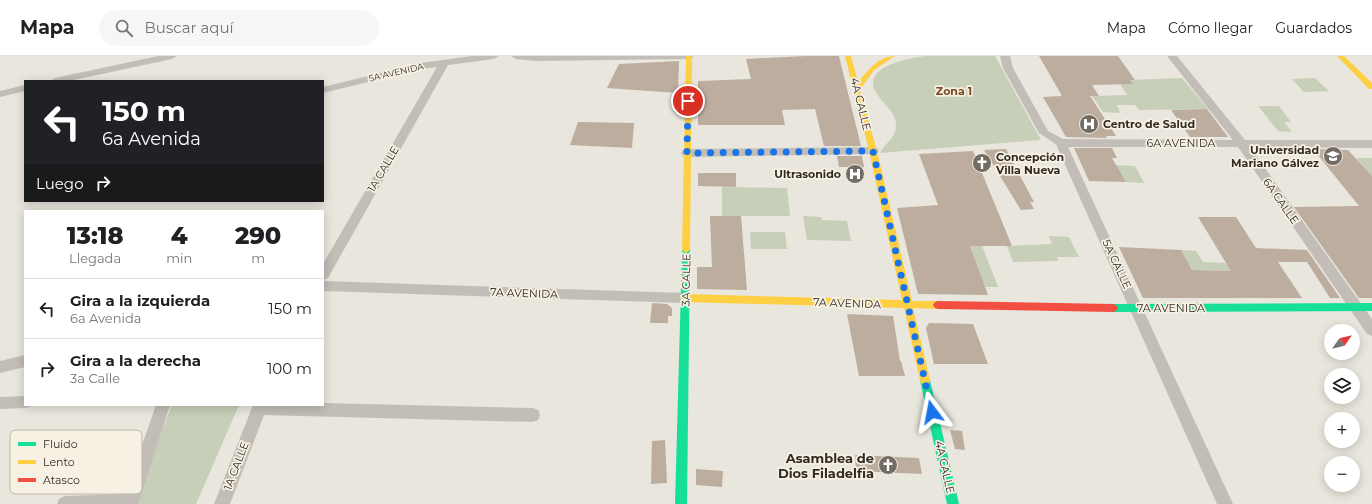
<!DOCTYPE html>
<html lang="es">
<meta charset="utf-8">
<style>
:root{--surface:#fff;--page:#f6f6f6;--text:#202124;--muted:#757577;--line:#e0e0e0}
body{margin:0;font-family:Montserrat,sans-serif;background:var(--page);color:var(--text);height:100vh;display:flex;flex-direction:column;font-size:15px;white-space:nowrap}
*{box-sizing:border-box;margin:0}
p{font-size:13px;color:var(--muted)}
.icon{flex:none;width:22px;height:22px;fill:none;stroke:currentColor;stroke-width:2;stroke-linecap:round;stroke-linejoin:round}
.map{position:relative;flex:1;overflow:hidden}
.drawer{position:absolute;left:24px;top:154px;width:300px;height:196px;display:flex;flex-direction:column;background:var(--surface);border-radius:0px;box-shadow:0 2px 10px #0003}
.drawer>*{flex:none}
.guide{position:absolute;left:24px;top:24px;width:300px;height:122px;border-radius:0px;box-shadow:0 2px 10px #0003;background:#202124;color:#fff;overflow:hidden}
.needle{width:26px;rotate:56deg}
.tools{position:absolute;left:1324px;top:268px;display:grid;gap:8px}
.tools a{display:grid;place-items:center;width:36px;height:36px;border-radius:50%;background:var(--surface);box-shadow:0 2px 10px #0003;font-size:20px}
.pin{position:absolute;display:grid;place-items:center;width:34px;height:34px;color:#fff;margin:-17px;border:2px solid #fff;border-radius:50%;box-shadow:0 1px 4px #0007}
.me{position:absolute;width:44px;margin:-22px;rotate:347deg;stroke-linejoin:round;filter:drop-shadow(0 0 3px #0008)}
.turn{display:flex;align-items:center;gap:14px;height:84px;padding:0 12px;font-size:18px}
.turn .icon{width:52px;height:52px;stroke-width:2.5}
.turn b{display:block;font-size:28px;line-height:34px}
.then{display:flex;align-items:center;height:38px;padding:0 12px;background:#0003;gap:8px;font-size:15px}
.eta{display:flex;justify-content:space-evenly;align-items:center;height:68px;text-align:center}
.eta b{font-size:24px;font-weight:800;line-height:28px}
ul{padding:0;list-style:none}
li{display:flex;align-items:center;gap:12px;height:60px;padding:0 12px;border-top:1px solid var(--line)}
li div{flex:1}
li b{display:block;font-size:15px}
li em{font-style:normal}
header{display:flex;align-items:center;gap:24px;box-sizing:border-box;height:56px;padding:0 20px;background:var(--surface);border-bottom:1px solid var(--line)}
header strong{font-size:19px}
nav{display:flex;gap:22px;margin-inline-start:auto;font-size:14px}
.search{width:280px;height:36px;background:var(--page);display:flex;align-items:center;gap:10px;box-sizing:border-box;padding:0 14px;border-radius:22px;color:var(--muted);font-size:15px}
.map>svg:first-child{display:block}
</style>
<header>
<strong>Mapa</strong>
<div class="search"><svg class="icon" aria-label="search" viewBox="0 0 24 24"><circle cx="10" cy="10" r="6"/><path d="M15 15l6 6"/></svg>Buscar aquí</div>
<nav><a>Mapa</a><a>Cómo llegar</a><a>Guardados</a></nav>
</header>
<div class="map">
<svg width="1372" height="448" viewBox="0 0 1372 448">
<rect width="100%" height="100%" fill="#e9e6dd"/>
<g fill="#c7cfb8">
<path d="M927,0H995L1041,84L880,97C886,86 896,82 896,69C896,56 883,48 877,38C859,10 910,2 927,0Z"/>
<polygon points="1182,22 1208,53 1139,54 1135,49 1117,49 1120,57 1103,56 1092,40 1127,39 1120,28 1132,28 1130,24"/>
<polygon points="1315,22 1329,35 1304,36 1292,23"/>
<polygon points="1258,50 1279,50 1291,66 1284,66 1292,76 1278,75"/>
<polygon points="1356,102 1372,102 1372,120"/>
<polygon points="1112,109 1135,110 1144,127 1126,126 1119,115"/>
<polygon points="722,131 787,132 790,160 722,160"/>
<polygon points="803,160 821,161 822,164 847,165 851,185 807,184"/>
<polygon points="750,176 785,176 787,193 751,193"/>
<polygon points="1049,180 1069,181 1079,201 1057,201 1058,205 1013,206 1007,190 1052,188"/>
<polygon points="970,190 982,190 998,231 985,231"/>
<polygon points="1181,194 1196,195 1203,206 1226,207 1232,215 1192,214"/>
<polygon points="172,349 239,349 196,448 132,448"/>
</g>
<g fill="#bcad9f">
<polygon points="806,0 839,0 861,90 824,90 815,53 782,54 785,69 698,69 698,25 751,23 746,3"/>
<polygon points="1039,0 1118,0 1135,24 1130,24 1133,28 1092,29 1099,40 1090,40 1116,80 1106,80 1107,82 1066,81 1043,41 1062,40"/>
<polygon points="679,5 678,37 607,32 619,8"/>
<polygon points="1207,53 1228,81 1190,81 1171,54"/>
<polygon points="578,66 634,67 632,92 570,89"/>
<polygon points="1074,92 1112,92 1117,102 1112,102 1126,126 1089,125"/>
<polygon points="1006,93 1034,146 1030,146 1034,153 1021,154 984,94"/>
<polygon points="1313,93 1348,94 1372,120 1372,242 1359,242 1294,151 1359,150"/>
<polygon points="973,95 1012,190 970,190 988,239 918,238 897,152 938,149 919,98"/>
<polygon points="837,100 862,100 864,111 839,111"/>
<polygon points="698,117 736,117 736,131 698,130"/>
<polygon points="710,160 741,160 747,234 697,233 697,211 712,211"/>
<polygon points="1198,161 1236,161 1256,192 1307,194 1340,242 1330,242 1307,206 1278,206 1302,242 1143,242 1119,191 1181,194 1192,214 1231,215"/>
<polygon points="652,247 667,248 672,252 672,260 668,260 668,267 650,267"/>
<polygon points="847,258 893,260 900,305 901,305 905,320 859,320"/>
<polygon points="929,267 973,268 988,308 934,308 926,272"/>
<polygon points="950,374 962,375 965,394 955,393"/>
<polygon points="665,384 667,427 651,428 652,385"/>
<polygon points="855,399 919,402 922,418 856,415"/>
<polygon points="696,413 723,415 722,431 696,429"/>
</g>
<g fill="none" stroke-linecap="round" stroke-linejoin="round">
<g fill="#c2beb7" fill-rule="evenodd">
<polygon points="158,0 177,0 172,3 69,25 50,25 55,22"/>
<polygon points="472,0 499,0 494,3 448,9 328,222 323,224 323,208 437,11 421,13 323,37 323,31 421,7"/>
<polygon points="511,0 694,0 689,3 536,5 516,3"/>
<polygon points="1000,0 1010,0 1013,12 1048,75 1063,83 1233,84 1167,0 1177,0 1245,84 1372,84 1372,92 1250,91 1372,263 1372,280 1367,278 1238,91 1068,91 1233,448 1217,448 1058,93 1057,89 1039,77 1003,12"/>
<polygon points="25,29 25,35 0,41 0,35"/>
<polygon points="873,91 877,92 879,95 877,98 687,101 683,100 681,97 683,94 687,93"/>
<polygon points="323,225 685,237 690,238 692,242 690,246 685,247 323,235"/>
<polygon points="25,299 25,311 0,317 0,305"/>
<polygon points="25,340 25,349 31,349 30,351 25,352 0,353 0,341"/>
<polygon points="323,347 533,352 538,354 540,359 538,364 533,366 264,359 230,448 214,448 253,349 323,349"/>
<polygon points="156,349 170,349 138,448 57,448 59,443 65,440 125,438"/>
</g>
<g fill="#16e098" fill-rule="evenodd">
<polygon points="686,191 690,194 687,448 675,448 682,194"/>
<polygon points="1372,247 1372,255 1113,256 1110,255 1108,252 1110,249 1113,248"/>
<polygon points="925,320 929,321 930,324 959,448 947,448 920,324 921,321"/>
</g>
<g fill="#ffcf43" fill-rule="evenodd">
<polygon points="686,0 692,0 690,194 686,197 682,194"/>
<path d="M845,0H851L858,26C868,14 879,0 895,0L874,14L860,34L877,95L912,245H938L941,246L943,249L941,252L938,253L913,252L930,324L929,327L925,328L921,327L920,324L904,252L685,246L682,245L680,242L682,239L685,238L902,244L869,95Z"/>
<polygon points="1337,0 1344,0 1372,27 1372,33 1369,33"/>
</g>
<polygon fill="#f24e42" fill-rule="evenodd" points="938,245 1113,248 1116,249 1118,252 1116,255 1113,256 938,253 935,252 933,249 935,246"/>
</g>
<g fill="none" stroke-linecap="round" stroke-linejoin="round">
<polyline stroke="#1a73e8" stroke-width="7" stroke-dasharray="0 12.6" points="688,45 687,97 873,95 932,356"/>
</g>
<defs>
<symbol id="hospital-disc" viewBox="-11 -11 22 22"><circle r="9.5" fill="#726c65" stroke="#f7f1e3"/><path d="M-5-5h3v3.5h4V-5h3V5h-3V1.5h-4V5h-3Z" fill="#fff"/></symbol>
<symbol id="university-disc" viewBox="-11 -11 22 22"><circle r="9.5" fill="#726c65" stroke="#f7f1e3"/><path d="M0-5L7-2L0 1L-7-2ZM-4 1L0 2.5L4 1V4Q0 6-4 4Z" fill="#fff"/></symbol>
<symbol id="church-disc" viewBox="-11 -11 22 22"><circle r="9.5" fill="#726c65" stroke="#f7f1e3"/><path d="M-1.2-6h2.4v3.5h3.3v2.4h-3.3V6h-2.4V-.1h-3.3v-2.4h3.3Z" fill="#fff"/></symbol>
</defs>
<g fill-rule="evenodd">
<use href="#hospital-disc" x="1078" y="57" width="22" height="22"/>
<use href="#university-disc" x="1322" y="89" width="22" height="22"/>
<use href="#church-disc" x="971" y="96" width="22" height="22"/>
<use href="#hospital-disc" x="844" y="107" width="22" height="22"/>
<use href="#church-disc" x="877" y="398" width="22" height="22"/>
</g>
<g text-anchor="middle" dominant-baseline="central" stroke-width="3.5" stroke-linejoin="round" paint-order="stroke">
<g font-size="9" fill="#322b25" stroke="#f7f1e3">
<text transform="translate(396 16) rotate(-13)">5A AVENIDA</text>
</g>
<g font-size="11" font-weight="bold" fill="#7c4724" stroke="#f7f1e3">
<text x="954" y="35">Zona 1</text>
</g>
<g font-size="11" fill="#322b25" stroke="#f7f1e3">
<text transform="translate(861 48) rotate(76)">4A CALLE</text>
<text x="1181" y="87">6A AVENIDA</text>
<text transform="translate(383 113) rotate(-60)">1A CALLE</text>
<text transform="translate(1281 145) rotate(55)">6A CALLE</text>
<text transform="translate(1117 208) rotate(65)">5A CALLE</text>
<text transform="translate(686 224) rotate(-89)">3A CALLE</text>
<text transform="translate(524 237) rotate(2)">7A AVENIDA</text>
<text transform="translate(847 247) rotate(2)">7A AVENIDA</text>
<text x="1171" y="252">7A AVENIDA</text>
<text transform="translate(236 410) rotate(-69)">1A CALLE</text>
<text transform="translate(945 411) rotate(77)">4A CALLE</text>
</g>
<g font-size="11" font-weight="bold" fill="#322b25" stroke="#f7f1e3" text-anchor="start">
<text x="1103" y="68">Centro de Salud</text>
<text x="1319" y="94" text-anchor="end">Universidad<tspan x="1319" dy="13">Mariano Gálvez</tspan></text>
<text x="996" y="101">Concepción<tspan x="996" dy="13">Villa Nueva</tspan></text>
<text x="841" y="118" text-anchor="end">Ultrasonido</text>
</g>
<g font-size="13" font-weight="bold" fill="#322b25" stroke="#f7f1e3" text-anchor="end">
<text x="874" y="402">Asamblea de<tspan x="874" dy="15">Dios Filadelfia</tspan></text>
</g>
</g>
<rect x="10" y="374" width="132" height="64" rx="6" fill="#f7f1e3" stroke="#bcb6aa" stroke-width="1"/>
<rect x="18" y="386" width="18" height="4" fill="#16e098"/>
<rect x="18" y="404" width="18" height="4" fill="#ffcf43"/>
<rect x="18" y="422" width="18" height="4" fill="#f24e42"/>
<g font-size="11" fill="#322b25">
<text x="43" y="392">Fluido</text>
<text x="43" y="410">Lento</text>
<text x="43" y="428">Atasco</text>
</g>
</svg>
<div class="tools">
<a><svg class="needle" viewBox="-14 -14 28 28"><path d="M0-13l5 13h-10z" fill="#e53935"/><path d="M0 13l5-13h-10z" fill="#757577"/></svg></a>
<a><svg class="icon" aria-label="layers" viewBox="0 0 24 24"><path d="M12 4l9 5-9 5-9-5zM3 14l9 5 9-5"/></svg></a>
<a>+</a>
<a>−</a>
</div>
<div class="pin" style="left:688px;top:45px;background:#d93025"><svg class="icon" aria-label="arrive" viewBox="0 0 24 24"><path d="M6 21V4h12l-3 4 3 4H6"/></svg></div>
<svg class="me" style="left:932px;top:356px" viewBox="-20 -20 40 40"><path d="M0-17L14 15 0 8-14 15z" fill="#1a73e8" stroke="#fff" stroke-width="4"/></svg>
<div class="guide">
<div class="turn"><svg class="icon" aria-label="left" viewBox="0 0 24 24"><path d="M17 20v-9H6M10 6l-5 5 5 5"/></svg><div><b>150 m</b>6a Avenida</div></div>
<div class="then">Luego<svg class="icon" aria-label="right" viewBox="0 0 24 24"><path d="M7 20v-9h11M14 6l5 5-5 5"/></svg></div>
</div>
<section class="drawer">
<div class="eta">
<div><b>13:18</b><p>Llegada</p></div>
<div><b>4</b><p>min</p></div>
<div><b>290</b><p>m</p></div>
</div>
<ul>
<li><svg class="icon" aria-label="left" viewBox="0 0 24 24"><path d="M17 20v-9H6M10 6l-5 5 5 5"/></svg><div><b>Gira a la izquierda</b><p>6a Avenida</p></div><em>150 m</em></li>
<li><svg class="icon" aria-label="right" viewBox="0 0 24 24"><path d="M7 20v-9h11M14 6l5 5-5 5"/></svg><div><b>Gira a la derecha</b><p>3a Calle</p></div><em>100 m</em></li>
</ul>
</section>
</div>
